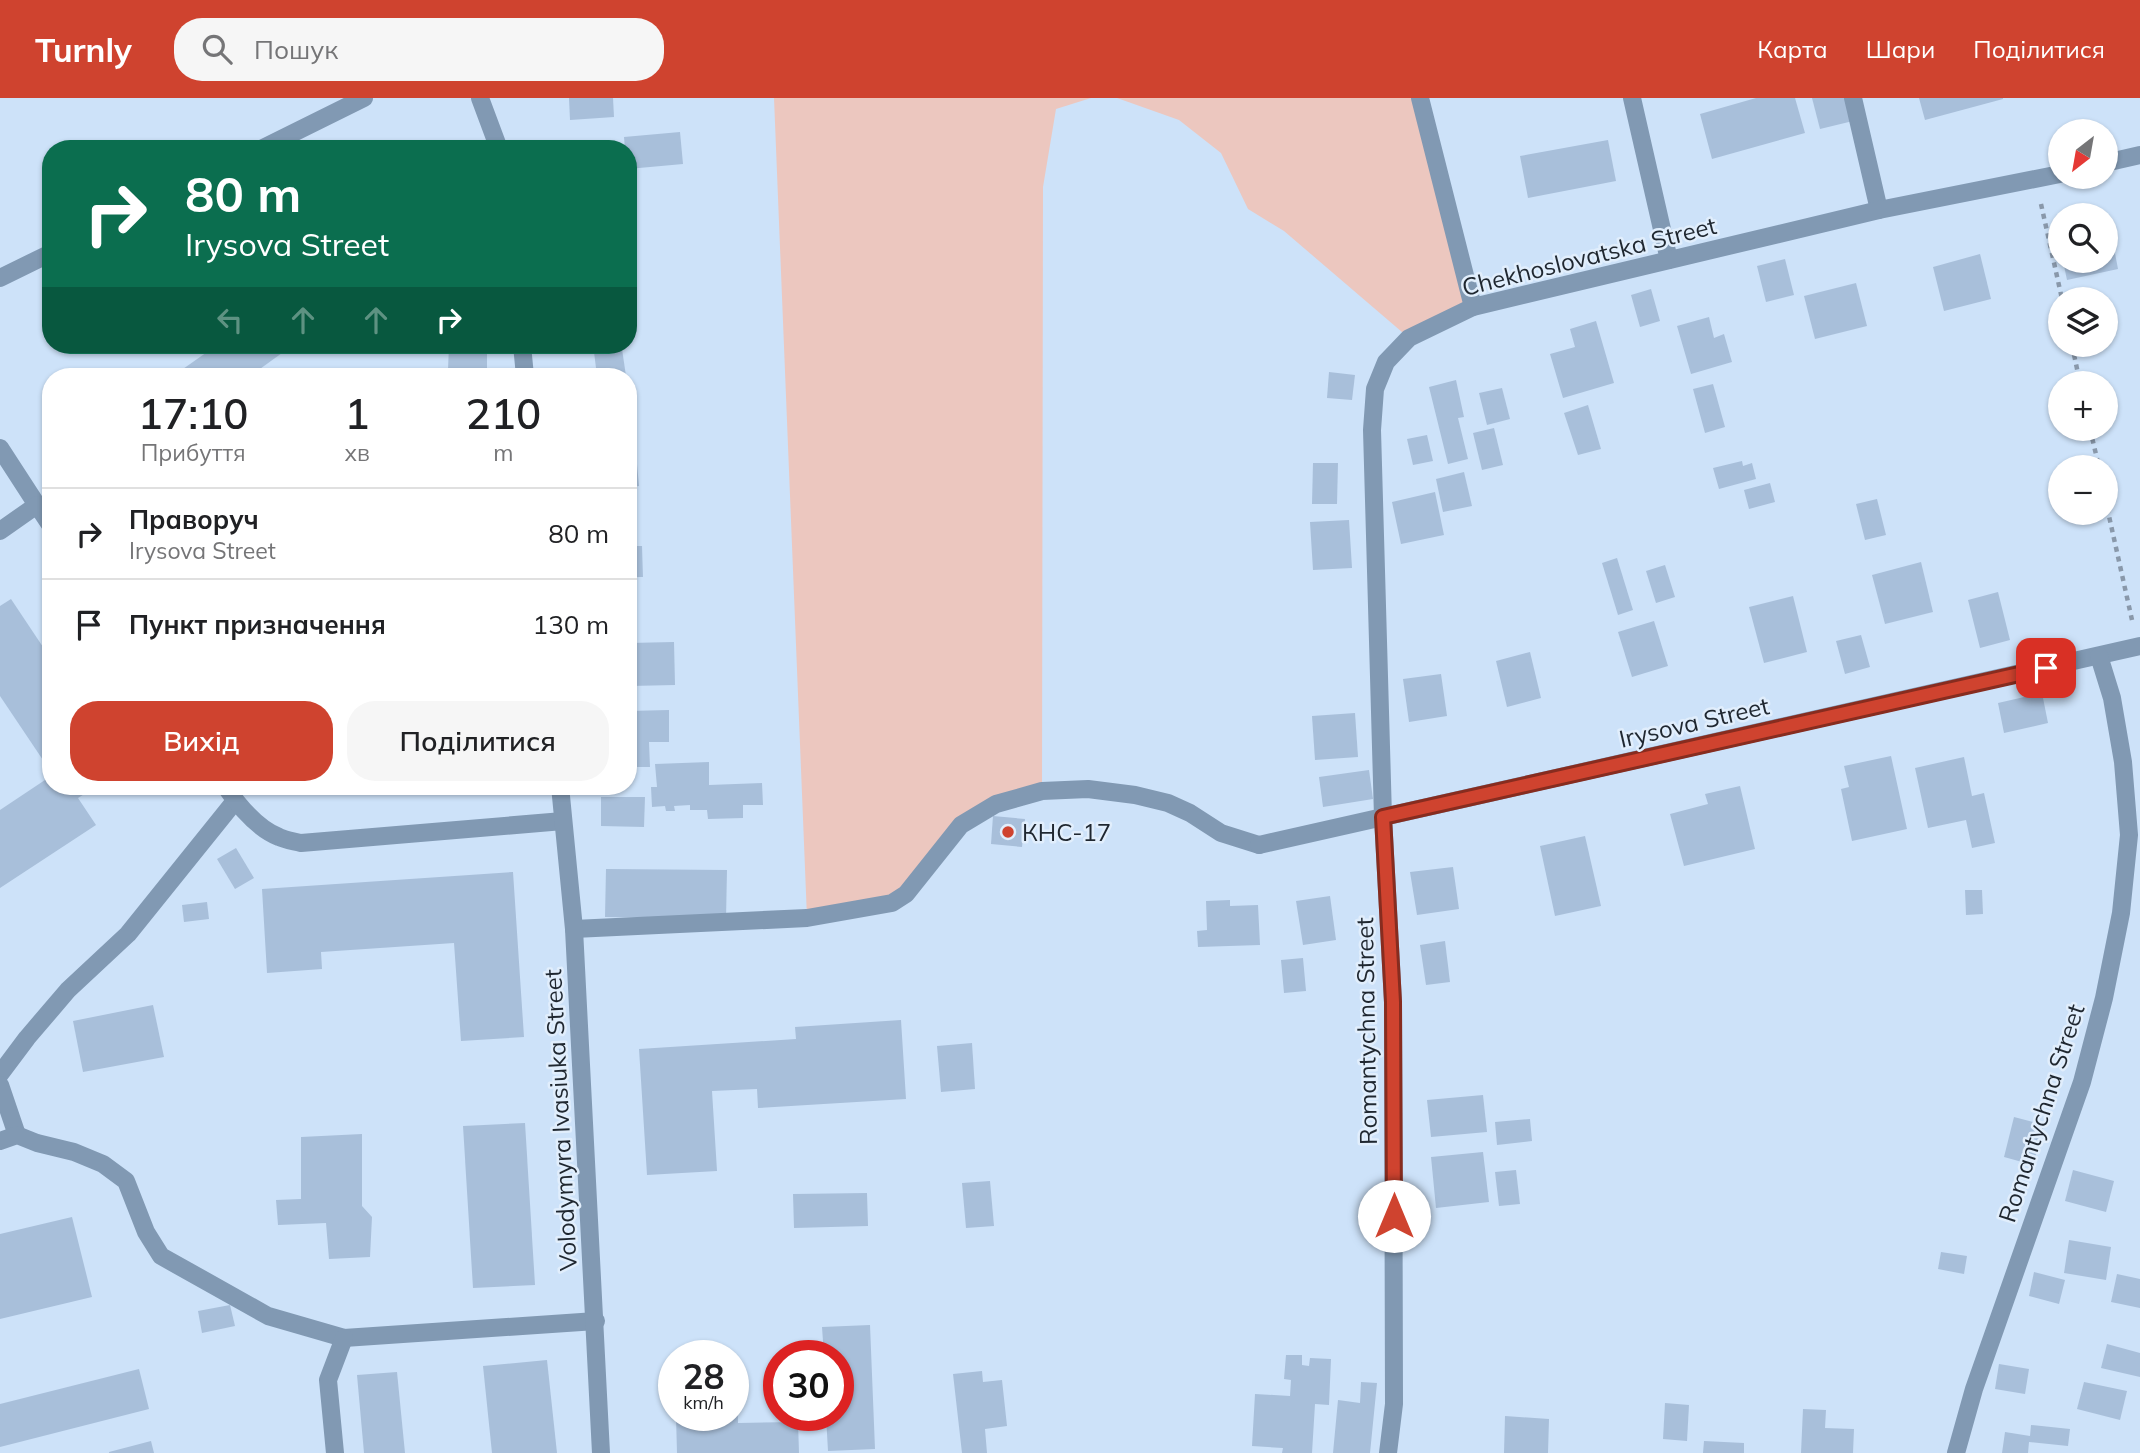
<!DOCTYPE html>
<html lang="uk">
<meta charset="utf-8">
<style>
:root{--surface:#fff;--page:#f6f6f6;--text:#202124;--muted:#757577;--line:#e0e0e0;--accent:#cf432f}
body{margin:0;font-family:Mulish,sans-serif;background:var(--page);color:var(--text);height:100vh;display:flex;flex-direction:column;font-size:26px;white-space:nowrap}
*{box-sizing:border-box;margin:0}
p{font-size:23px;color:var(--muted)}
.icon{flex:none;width:38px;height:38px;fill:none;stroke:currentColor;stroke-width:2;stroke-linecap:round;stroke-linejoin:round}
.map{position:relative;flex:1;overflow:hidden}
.sheet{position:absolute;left:42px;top:270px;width:595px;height:427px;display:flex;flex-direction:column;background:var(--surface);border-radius:28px;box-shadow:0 2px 5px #0004}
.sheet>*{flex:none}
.hud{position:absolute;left:42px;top:42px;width:595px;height:214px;border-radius:28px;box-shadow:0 2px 5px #0004;background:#0b6e4f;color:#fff;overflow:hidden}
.needle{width:46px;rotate:211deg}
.tools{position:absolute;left:2048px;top:21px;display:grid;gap:14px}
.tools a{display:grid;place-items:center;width:70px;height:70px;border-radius:50%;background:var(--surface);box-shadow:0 2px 5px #0004;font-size:35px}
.speed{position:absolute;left:658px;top:1242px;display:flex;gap:14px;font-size:35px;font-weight:700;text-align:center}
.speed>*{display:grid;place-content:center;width:91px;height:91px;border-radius:50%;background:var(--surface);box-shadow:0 2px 5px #0004;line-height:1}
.speed small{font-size:18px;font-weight:400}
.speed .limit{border:10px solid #d22;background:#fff;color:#111}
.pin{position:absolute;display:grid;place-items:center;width:60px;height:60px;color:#fff;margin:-30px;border-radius:14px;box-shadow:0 4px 10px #0006}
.me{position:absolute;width:77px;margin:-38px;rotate:0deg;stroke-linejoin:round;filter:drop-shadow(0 0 5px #0008)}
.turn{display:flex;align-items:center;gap:24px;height:147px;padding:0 28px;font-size:32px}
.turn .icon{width:91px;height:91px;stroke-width:2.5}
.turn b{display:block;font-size:49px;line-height:60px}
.lanes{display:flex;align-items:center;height:66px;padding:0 28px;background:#0003;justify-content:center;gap:35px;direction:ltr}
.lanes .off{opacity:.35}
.eta{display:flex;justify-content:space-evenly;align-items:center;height:119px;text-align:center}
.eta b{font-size:42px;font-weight:600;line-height:49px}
.primary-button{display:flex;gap:14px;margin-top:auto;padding:14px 28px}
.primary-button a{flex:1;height:80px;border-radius:28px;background:var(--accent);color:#fff;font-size:28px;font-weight:600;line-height:80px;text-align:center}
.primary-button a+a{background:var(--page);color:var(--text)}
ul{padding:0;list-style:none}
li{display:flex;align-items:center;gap:21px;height:91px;padding:0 28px;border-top:2px solid var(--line)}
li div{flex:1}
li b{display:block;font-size:26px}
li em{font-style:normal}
header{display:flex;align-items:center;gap:42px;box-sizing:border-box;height:98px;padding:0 35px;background:var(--accent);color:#fff}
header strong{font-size:33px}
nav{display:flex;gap:38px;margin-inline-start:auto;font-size:24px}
.search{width:490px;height:63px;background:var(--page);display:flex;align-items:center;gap:18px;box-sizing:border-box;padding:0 24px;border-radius:28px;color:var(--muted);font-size:26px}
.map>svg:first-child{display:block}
</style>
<header>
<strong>Turnly</strong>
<div class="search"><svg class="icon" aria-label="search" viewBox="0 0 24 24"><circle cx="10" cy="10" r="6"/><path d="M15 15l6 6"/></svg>Пошук</div>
<nav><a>Карта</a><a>Шари</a><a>Поділитися</a></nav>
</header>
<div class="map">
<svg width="2140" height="1355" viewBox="0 0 2140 1355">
<rect width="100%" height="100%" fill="#cde2f9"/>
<g fill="#ecc7bf">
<polygon points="774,0 1091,0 1056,11 1043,89 1042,693 961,727 906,796 807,820"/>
<polygon points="1117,0 1420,0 1473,209 1409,240 1284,133 1248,111 1221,55 1179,22"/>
</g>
<g fill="#a8bfda">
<polygon points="569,0 613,0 614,19 570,22"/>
<polygon points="1756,0 1795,0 1805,35 1712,61 1700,16"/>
<polygon points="1812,0 1847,0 1853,23 1820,31"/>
<polygon points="1919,0 2003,0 2003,1 1925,22"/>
<polygon points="680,34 683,66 628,71 628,51 625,51 624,39"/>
<polygon points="1608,42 1616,83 1528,100 1520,58"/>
<polygon points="2110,129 2118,171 2067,182 2063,163 2105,163 2105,130"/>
<polygon points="1980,156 1991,201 1944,213 1933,169"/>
<polygon points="1785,161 1794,197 1766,204 1757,168"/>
<polygon points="1856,185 1867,228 1815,241 1804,198"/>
<polygon points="1651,191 1660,223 1640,229 1631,197"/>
<polygon points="1709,219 1714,240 1724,236 1732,264 1691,276 1677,228"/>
<polygon points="1596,223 1614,285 1563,300 1550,256 1575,249 1570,231"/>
<polygon points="217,247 276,247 282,255 250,278 173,278"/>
<polygon points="449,247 487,247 487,272 448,272"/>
<polygon points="622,251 626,278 597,278 594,254"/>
<polygon points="1329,274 1355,277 1352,302 1327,300"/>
<polygon points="1456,282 1464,319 1458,320 1468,361 1448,366 1429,289"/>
<polygon points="1713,286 1725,329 1705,335 1693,291"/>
<polygon points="1502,290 1510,321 1487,327 1479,295"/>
<polygon points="1588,307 1601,351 1578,357 1564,315"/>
<polygon points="1494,330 1503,367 1482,372 1473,335"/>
<polygon points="1427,337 1433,363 1413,367 1407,341"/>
<polygon points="636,356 639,388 628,389 628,357"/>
<polygon points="1742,363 1743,368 1752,365 1756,381 1719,391 1713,370"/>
<polygon points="1313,365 1338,365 1337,406 1312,406"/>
<polygon points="1464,374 1472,408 1443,414 1436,381"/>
<polygon points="1770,385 1775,404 1749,411 1744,392"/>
<polygon points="1435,394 1444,437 1401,446 1392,404"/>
<polygon points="1877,401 1886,437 1865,442 1856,406"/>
<polygon points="1349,422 1352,470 1313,472 1310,424"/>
<polygon points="628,448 642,448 643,479 628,479"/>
<polygon points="1617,460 1633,512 1618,517 1602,465"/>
<polygon points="1921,464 1933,514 1885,526 1872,477"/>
<polygon points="1665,467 1675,499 1656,505 1646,473"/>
<polygon points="1998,494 2010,542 1980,550 1968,502"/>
<polygon points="1793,498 1807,554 1764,565 1749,509"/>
<polygon points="11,501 51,561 51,674 0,598 0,508"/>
<polygon points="1654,523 1668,568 1632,579 1618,534"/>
<polygon points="1861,537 1870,569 1845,576 1836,543"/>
<polygon points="674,544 675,587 630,588 629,545"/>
<polygon points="1530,554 1541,600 1507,609 1496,563"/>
<polygon points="1441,576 1447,618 1409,624 1403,581"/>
<polygon points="2042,595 2048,625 2004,635 1998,605"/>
<polygon points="669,612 669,644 649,644 650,669 628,669 628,613"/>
<polygon points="1355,615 1358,659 1315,662 1312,618"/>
<polygon points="1891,658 1907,731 1852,743 1841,691 1849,689 1844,668"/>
<polygon points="1964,659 1972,698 1984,695 1995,745 1972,750 1966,722 1928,730 1915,670"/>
<polygon points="709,664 709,687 762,685 763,707 743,707 743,720 708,721 707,712 690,712 690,707 674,708 675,713 666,713 665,708 652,709 651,689 657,689 655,666"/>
<polygon points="1369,672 1373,701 1323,709 1319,679"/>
<polygon points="51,678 51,688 97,688 78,700 96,727 0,790 0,712"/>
<polygon points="1740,688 1755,751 1684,768 1670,716 1708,706 1705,696"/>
<polygon points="601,699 645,699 644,729 601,728"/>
<polygon points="993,718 1025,721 1022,749 991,746"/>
<polygon points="1585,738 1601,808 1555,818 1540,748"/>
<polygon points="236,750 254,780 235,791 217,761"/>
<polygon points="1453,769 1459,811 1417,817 1410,774"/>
<polygon points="606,771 727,772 726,821 605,819"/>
<polygon points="513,774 524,939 461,943 454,845 321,854 322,871 267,875 262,791"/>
<polygon points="1965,792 1982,792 1983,816 1966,817"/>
<polygon points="1330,798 1336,842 1303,847 1296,803"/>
<polygon points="1230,802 1230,808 1258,807 1260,847 1198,849 1197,833 1207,832 1206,803"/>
<polygon points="207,804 209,821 184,824 182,807"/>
<polygon points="1445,843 1450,884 1426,887 1420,847"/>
<polygon points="1303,860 1306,893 1284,895 1281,862"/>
<polygon points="153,907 164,959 83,974 73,923"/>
<polygon points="901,922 906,1001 758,1010 757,991 712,993 717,1073 647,1077 639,951 796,941 795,929"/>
<polygon points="972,945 975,991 941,994 937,948"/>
<polygon points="1483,997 1487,1034 1431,1039 1427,1002"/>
<polygon points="2014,1019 2044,1027 2033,1067 2004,1059"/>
<polygon points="1530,1021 1532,1043 1497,1047 1495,1024"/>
<polygon points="525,1025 535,1187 473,1190 463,1028"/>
<polygon points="362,1036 362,1108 372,1119 370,1159 329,1161 326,1125 278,1127 276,1102 301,1101 301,1039"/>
<polygon points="1483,1054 1489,1104 1436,1110 1431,1059"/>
<polygon points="1516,1072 1520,1106 1499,1108 1495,1074"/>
<polygon points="2073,1072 2114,1083 2106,1114 2065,1103"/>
<polygon points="990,1083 994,1128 966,1130 962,1085"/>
<polygon points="867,1095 868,1128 794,1130 793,1096"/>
<polygon points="72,1119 92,1199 0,1221 0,1136"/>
<polygon points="2069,1142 2111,1149 2106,1182 2064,1175"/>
<polygon points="1941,1154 1967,1158 1964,1176 1938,1171"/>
<polygon points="2034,1174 2065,1182 2059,1206 2029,1198"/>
<polygon points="2117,1176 2140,1181 2140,1210 2111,1204"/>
<polygon points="230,1207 235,1228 202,1235 198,1213"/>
<polygon points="870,1227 875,1351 828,1353 826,1318 838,1318 838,1258 824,1258 822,1229"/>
<polygon points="2107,1246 2140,1255 2140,1279 2101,1270"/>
<polygon points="1286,1257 1302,1257 1302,1267 1309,1268 1310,1260 1331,1261 1329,1307 1315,1306 1312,1355 1282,1355 1283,1350 1252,1348 1255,1296 1290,1298 1291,1282 1284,1281"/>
<polygon points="547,1262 557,1355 492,1355 483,1268"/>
<polygon points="1999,1266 2029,1271 2025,1296 1995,1291"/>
<polygon points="139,1271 149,1311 0,1349 0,1306"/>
<polygon points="982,1273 983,1284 1002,1282 1007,1328 985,1331 987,1355 962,1355 953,1276"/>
<polygon points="397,1274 405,1355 364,1355 357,1277"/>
<polygon points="733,1279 737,1279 738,1325 798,1324 799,1355 677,1355 676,1318 733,1318"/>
<polygon points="1361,1284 1377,1285 1370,1355 1333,1355 1338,1302 1360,1305"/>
<polygon points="2084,1284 2127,1293 2120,1322 2077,1311"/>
<polygon points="1665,1305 1689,1307 1687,1343 1663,1341"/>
<polygon points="1803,1311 1826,1312 1825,1330 1854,1331 1853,1355 1801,1355"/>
<polygon points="1505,1318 1549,1321 1548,1355 1504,1355"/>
<polygon points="2031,1327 2070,1331 2068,1348 2029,1344 2028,1355 2002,1355 2005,1334 2030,1338"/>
<polygon points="151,1343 154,1355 109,1355 109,1354"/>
<polygon points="1704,1343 1744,1345 1744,1355 1703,1355"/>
</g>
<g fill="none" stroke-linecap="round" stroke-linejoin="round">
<g stroke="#8998aa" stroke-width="4.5" stroke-dasharray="5 5" stroke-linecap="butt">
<polyline points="2041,106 2062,201"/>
<polyline points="2072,247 2080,285"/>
<polyline points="2090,331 2099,369"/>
<polyline points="2105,400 2132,522"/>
</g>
<g stroke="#8199b3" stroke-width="18">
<polyline points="1420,0 1473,209"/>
<polyline points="1632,0 1669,162"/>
<polyline points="1853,0 1879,112"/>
<polyline points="574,831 807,820 892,805 906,796 961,727 996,706 1042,693 1088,691 1135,697 1168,705 1190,715 1221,735 1259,747"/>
<polyline points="0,976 27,940 68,892 128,836 235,703"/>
<polyline points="0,987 17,1037"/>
<polyline points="0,1043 17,1037 37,1045 74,1054 103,1066 126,1083 146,1134 161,1158 268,1218 344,1240 596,1223"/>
<polyline points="335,1355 328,1282 344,1240"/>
</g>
<g stroke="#8199b3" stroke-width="18">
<polyline points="480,0 499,51"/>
<polyline points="261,51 364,0"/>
<polyline points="2105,65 2140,57"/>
<polyline points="0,180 51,155"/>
<polyline points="522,247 525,278"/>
<polyline points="0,350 37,407"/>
<polyline points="0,433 37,407 51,428"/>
<path d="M225,688C238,707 256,730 279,739C285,742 293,743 301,745L563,723"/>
<polyline points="560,688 574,831 601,1355"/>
<polyline points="1259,747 2140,548"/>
<polyline points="1388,1355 1394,1306 1393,904 1383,719 1372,332 1375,291 1386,264 1409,240 1473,209 1879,112 2060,76"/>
<polyline points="1956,1355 1974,1291 2082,984 2104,900 2121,815 2129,737 2123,664 2112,600 2099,558"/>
</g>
</g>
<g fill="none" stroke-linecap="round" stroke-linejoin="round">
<defs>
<polyline id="route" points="1394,1118 1393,904 1383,719 2046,570"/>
</defs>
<use href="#route" stroke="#872c1f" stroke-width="18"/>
<use href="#route" stroke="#cf432f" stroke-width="12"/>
</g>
<circle fill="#cf432f" stroke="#e1eefc" stroke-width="2.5" cx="1008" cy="734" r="7"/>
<g text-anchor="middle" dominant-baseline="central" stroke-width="5" stroke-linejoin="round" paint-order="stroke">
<g font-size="24" fill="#1f2730" stroke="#e1eefc">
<text transform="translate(1589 158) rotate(-14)">Chekhoslovatska Street</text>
<text transform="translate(1694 624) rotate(-13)">Irysova Street</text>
<text transform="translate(1366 933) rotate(-91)">Romantychna Street</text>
<text transform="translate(2041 1015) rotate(-72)">Romantychna Street</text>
<text transform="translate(560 1022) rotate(-93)">Volodymyra Ivasiuka Street</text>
</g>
<g font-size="24" fill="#1f2730" stroke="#e1eefc" text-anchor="start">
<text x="1022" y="734">КНС-17</text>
</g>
</g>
</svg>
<div class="tools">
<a><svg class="needle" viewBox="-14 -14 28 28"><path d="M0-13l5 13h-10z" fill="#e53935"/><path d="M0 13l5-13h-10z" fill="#757577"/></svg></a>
<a><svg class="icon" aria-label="search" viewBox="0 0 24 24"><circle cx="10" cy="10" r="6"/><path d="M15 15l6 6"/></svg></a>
<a><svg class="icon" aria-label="layers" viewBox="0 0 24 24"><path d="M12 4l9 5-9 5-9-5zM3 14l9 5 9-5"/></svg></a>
<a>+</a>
<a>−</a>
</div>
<div class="speed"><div>28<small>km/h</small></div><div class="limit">30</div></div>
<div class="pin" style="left:2046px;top:570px;background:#d93025"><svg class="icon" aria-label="arrive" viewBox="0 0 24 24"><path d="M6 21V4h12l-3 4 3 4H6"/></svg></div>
<svg class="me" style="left:1394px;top:1118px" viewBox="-20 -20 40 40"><circle r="19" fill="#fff"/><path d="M0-13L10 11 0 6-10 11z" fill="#cf432f"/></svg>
<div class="hud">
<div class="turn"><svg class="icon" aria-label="right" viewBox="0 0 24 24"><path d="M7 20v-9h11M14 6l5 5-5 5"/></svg><div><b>80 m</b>Irysova Street</div></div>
<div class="lanes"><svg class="icon off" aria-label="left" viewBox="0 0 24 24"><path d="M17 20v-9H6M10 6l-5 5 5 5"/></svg><svg class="icon off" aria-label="ahead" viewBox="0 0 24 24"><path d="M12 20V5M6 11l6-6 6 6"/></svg><svg class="icon off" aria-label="ahead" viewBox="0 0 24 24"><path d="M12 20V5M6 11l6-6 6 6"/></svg><svg class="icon" aria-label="right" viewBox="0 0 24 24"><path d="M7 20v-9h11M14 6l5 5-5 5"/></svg></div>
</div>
<section class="sheet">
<div class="eta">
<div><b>17:10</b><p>Прибуття</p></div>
<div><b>1</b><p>хв</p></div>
<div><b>210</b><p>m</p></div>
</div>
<ul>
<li><svg class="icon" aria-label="right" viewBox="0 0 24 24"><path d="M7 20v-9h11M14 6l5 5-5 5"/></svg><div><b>Праворуч</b><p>Irysova Street</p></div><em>80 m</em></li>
<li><svg class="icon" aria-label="arrive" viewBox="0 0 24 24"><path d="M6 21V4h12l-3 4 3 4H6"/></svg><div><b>Пункт призначення</b></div><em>130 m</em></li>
</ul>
<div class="primary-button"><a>Вихід</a><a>Поділитися</a></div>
</section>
</div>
